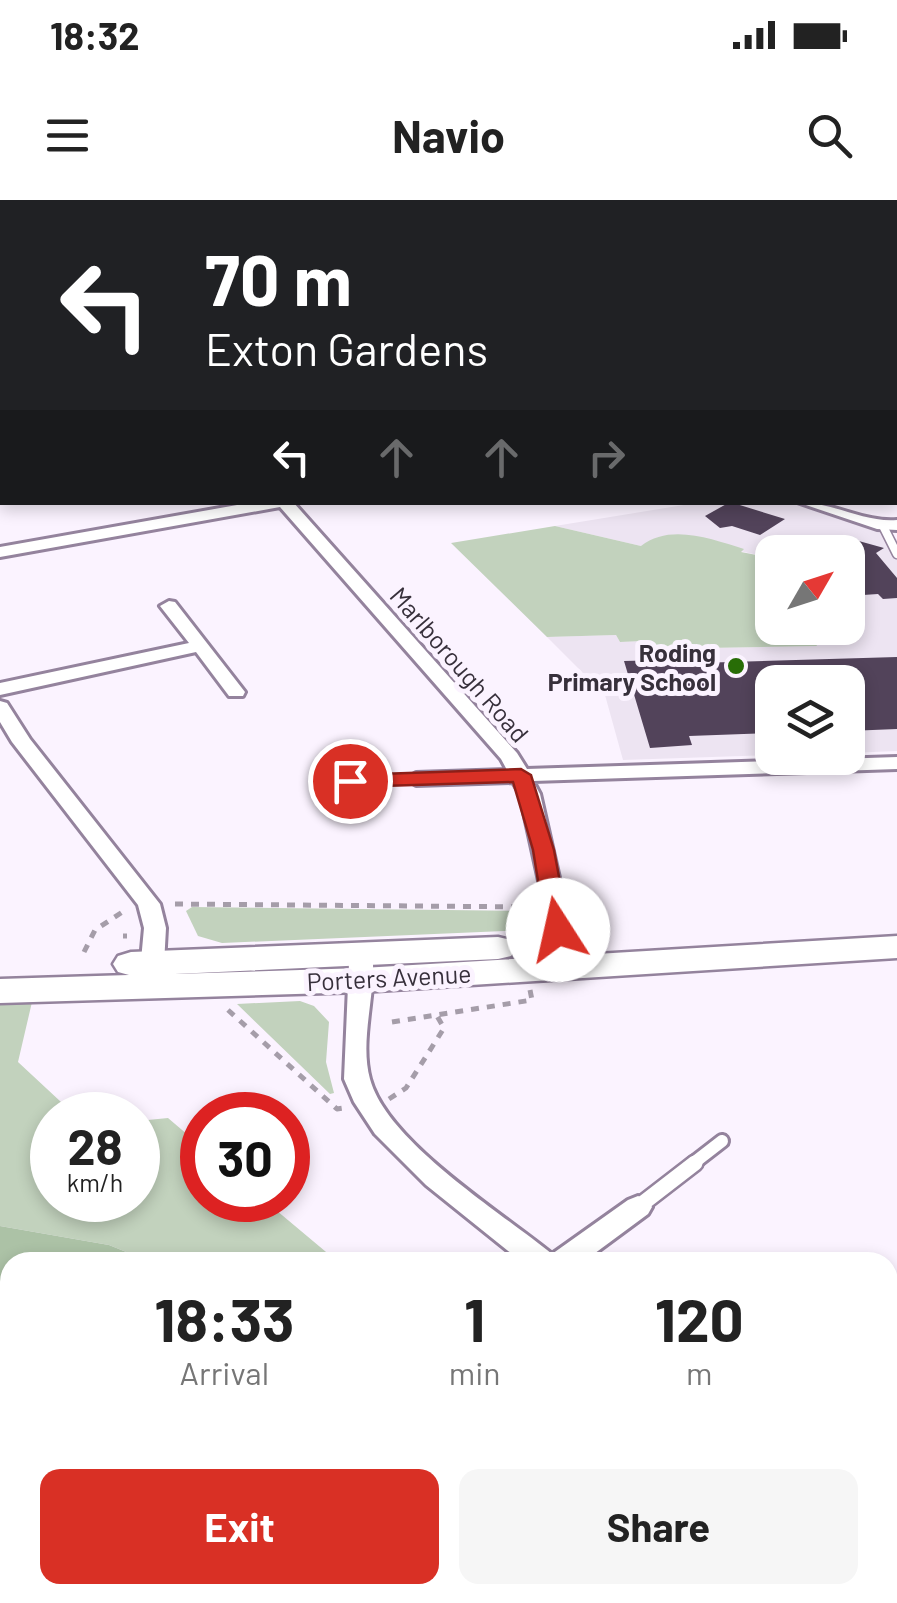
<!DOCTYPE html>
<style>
:root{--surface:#fff;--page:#f6f6f6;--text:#222;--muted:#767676;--accent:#d93025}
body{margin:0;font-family:Barlow,sans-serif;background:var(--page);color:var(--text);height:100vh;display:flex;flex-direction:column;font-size:38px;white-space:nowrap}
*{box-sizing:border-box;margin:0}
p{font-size:32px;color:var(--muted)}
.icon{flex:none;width:55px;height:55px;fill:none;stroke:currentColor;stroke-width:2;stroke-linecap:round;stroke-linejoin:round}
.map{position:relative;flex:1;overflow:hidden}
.details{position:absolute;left:0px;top:1052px;width:898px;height:352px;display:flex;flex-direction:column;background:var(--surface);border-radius:30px 30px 0 0;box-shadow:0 5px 15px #0003}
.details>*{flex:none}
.banner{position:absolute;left:0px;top:0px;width:898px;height:305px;box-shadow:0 5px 15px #0003;background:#202124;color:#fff;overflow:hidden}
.needle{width:65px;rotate:51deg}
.tools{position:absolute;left:755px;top:335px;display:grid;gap:20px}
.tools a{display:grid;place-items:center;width:110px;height:110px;border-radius:20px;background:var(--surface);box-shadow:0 5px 15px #0003;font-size:50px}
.speed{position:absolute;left:30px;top:892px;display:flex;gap:20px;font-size:50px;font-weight:700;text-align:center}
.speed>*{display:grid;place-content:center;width:130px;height:130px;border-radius:50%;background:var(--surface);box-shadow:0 5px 15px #0003;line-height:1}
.speed small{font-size:25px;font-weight:400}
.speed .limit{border:15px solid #d22;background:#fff;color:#111}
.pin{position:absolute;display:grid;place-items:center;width:85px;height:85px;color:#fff;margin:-42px;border:5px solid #fff;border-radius:50%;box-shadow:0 2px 10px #0007}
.me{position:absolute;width:110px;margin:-55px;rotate:350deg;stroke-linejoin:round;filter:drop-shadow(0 0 8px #0008)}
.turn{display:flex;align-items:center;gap:35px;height:210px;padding:0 40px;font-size:45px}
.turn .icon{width:130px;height:130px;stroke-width:2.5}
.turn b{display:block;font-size:70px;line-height:85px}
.lanes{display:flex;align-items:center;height:95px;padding:0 40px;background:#0003;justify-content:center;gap:50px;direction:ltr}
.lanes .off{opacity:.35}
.eta{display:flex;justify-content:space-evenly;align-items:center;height:170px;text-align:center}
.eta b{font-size:60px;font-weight:700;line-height:70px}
.button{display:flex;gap:20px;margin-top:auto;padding:20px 40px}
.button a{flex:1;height:115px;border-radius:20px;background:var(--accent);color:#fff;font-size:40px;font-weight:700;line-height:115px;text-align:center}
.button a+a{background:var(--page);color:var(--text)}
.status{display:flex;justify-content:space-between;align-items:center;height:70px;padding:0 50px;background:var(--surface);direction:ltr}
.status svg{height:28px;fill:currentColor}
header{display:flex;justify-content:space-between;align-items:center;height:130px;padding:0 40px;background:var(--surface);font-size:45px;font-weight:700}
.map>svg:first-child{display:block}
</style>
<div class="status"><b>18:32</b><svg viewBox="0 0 49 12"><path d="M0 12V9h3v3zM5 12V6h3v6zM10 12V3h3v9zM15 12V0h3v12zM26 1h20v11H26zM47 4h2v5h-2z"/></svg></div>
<header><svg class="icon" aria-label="menu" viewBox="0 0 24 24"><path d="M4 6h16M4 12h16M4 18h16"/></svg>Navio<svg class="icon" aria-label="search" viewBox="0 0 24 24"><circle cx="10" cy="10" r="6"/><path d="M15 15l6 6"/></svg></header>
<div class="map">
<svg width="897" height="1403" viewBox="0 0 897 1403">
<rect width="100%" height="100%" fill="#fbf3ff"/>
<polygon fill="#ede4f2" points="795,302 886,327 897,340 897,551 848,553 848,482 772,482 772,555 623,560 605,495 547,437 616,435 620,442 643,441 647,449 816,446 808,428 848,428 848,352 772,352 772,358 740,351 742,350 641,346 555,326 696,303"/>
<g fill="#c2d2bd">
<path d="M555,326L641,346C670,323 712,339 744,349L741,352L772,358V428H808L817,446L646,449L643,441L620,442L616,435L547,437L451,343Z"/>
<polygon points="192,707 524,711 532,715 532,725 527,730 222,743 198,736 186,711"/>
<polygon points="300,801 314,806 329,822 326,862 334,893 330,894 237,804"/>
<polygon points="0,802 32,802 18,862 75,915 52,915 52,1000 138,1000 138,921 168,918 202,947 202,1000 264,1000 338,1062 151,1062 109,1045 0,1026"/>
<polygon points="369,1395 723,1395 731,1403 376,1403"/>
</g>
<g fill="#acc2a6">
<polygon points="0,1026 109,1045 151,1062 10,1062 10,1236 0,1234"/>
<polygon points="0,1279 10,1279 10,1395 369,1395 376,1403 0,1403"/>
</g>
<g fill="#52435a">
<polygon points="730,302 785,319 760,335 732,326 720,328 705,316"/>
<polygon points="848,338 884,348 876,353 897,378 897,398 883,399 878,394 848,396"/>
<polygon points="897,457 897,529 848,531 848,482 772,481 772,533 689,536 692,545 650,548 624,461 663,460 664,464"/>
</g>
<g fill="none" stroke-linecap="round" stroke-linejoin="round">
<defs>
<polyline id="lane-far3" points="883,326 897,354"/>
<polyline id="lane-far2" points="317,583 416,579"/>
<polyline id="lane-far1" points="691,965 722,941"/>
<polyline id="lane" points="638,1007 695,963"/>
<g id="street">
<polygon points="18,0 29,0 30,2 20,2"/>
<polygon points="470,0 483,0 484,2 472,2"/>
<polygon points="633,0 643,0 644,2 634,2"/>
<polygon points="791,0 802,0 803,2 793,2"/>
<polygon points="895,1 897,2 897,9 895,2 891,2"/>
<rect x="0" y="25" width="2" height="6"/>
<polygon points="895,48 897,48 895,55"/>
<rect x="895" y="110" width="2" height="8"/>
<polygon points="0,145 2,146 2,157 0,156"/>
<rect x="0" y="239" width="2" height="8"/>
<polygon points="254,302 293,302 517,553 527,569 897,557 897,569 533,581 540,594 574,744 570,749 554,749 520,594 513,582 416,585 406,579 416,573 507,570 501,559 280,307 0,357 0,347"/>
<path d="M797,302C833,302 865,323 897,320V330L877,329Z"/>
<polygon points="169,401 175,402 245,492 243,496 229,496 196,452 0,495 0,483 189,443 160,406"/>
<polygon points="0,501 7,503 30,539 160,704 166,728 163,782 159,787 143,787 139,782 144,728 138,705 12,542 0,522"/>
<path d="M361,756L373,763C374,800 360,843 370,879C387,942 502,1013 552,1054L628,1000L638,996L648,1000L652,1007L648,1014L583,1062H522L426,985L375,934L354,902L344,879L349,763Z"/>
<polygon points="897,1155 897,1186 888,1189 888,1158"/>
<polygon points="888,1303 897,1306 897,1340 888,1337"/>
</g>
<rect id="secondary" x="895" y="196" width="2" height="10"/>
<g id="primary">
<polygon points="320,0 338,0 340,2 322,2"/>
<rect x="895" y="206" width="2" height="13"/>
<polygon points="897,736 897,758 362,792 0,803 0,779 129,775 118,772 113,764 118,756 131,752 498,737 511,740 516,748 511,756 498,759 175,774 362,768"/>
</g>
</defs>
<use href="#lane-far3" stroke="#94839d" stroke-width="11"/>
<use href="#lane-far2" stroke="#94839d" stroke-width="12"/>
<use href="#lane-far1" stroke="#94839d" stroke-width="18"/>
<use href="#lane" stroke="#94839d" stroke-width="20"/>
<use href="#street" stroke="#94839d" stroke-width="6"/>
<use href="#secondary" stroke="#94839d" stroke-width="5"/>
<use href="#primary" stroke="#94839d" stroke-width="5"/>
<g stroke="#a59da9" stroke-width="5" stroke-dasharray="8 8" stroke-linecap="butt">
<polyline points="175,704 535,707"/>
<polyline points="123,736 127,736"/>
<polyline points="84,752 95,730 127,709"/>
<polyline points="228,810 337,909 344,908"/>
<polyline points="392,822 532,800 530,790"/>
<polyline points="389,899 406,888 444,828 437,816"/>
</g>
<use href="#lane-far3" stroke="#fff" stroke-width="8"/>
<use href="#lane-far2" stroke="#fff" stroke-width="9"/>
<use href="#lane-far1" stroke="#fff" stroke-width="12"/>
<use href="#lane" stroke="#fff" stroke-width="15"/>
<use href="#street" fill="#fff" fill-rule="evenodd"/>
<use href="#secondary" fill="#fff" fill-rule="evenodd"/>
<use href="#primary" fill="#fff" fill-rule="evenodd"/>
</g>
<polygon fill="#d93025" stroke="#8d1f18" stroke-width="2.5" points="521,569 531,575 554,650 569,730 558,738 546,730 533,650 513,582 350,587 340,581 350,575"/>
<circle fill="#286d07" stroke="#fbf3ff" stroke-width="4" cx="736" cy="466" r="10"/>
<g text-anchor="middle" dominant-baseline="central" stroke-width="10" stroke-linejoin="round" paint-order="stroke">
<g font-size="25" font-weight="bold" fill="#37303b" stroke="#fbf3ff" text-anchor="end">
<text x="716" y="452">Roding<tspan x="716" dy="29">Primary School</tspan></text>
</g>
<g font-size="25" fill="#37303b" stroke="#fbf3ff">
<text transform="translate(460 464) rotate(49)">Marlborough Road</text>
<text transform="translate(389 777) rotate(-3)">Porters Avenue</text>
</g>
</g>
</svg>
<div class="tools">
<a><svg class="needle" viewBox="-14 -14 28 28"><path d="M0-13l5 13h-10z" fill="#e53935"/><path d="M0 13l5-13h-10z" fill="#767676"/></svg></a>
<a><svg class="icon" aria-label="layers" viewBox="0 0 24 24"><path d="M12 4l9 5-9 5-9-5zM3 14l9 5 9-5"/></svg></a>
</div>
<div class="speed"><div>28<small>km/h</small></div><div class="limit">30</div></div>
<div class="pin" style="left:350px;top:581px;background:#d93025"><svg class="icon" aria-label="arrive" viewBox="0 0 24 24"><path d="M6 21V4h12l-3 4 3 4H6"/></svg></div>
<svg class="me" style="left:558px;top:730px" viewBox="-20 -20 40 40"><circle r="19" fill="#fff"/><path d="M0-13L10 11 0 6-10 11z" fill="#d93025"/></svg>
<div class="banner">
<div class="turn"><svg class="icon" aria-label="left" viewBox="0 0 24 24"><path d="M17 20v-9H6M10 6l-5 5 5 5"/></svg><div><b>70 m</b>Exton Gardens</div></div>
<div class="lanes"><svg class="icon" aria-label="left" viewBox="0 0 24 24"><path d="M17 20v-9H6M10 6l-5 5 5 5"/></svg><svg class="icon off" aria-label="ahead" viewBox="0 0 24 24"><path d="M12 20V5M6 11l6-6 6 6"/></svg><svg class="icon off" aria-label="ahead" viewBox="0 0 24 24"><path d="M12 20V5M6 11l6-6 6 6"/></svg><svg class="icon off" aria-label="right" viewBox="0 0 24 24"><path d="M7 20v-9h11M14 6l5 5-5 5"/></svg></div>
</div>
<section class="details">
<div class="eta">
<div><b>18:33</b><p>Arrival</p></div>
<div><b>1</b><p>min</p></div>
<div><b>120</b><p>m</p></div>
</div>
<div class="button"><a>Exit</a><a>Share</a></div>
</section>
</div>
